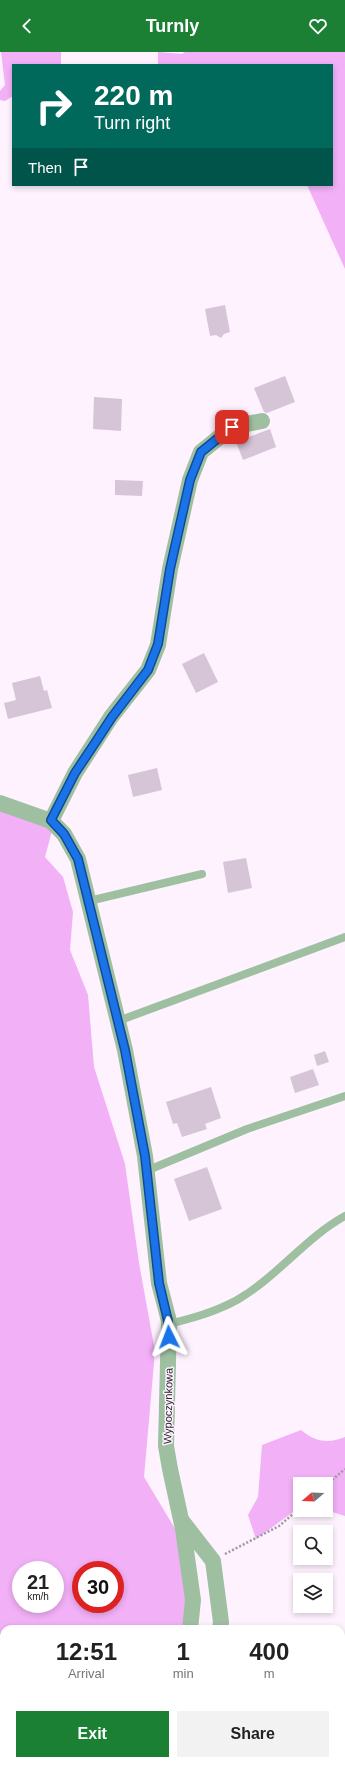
<!DOCTYPE html>
<style>
:root{--surface:#fff;--page:#f2f2f2;--text:#222;--muted:#767676;--accent:#1b8034}
body{margin:0;font-family:Arial,sans-serif;background:var(--page);color:var(--text);height:100vh;display:flex;flex-direction:column;font-size:15px;white-space:nowrap}
*{box-sizing:border-box;margin:0}
p{font-size:13px;color:var(--muted)}
.icon{flex:none;width:22px;height:22px;fill:none;stroke:currentColor;stroke-width:2;stroke-linecap:round;stroke-linejoin:round}
.map{position:relative;flex:1;overflow:hidden}
.sheet{position:absolute;left:0px;top:1573px;width:345px;height:140px;display:flex;flex-direction:column;background:var(--surface);border-radius:12px 12px 0 0;box-shadow:0 2px 6px #0003}
.sheet>*{flex:none}
.guide{position:absolute;left:12px;top:12px;width:321px;height:122px;border-radius:0px;box-shadow:0 2px 6px #0003;background:#00695c;color:#fff;overflow:hidden}
.needle{width:26px;rotate:251deg}
.tools{position:absolute;left:293px;top:1425px;display:grid;gap:8px}
.tools a{display:grid;place-items:center;width:40px;height:40px;border-radius:0px;background:var(--surface);box-shadow:0 2px 6px #0003;font-size:20px}
.speed{position:absolute;left:12px;top:1509px;display:flex;gap:8px;font-size:20px;font-weight:700;text-align:center}
.speed>*{display:grid;place-content:center;width:52px;height:52px;border-radius:50%;background:var(--surface);box-shadow:0 2px 6px #0003;line-height:1}
.speed small{font-size:10px;font-weight:400}
.speed .limit{border:6px solid #d22;background:#fff;color:#111}
.pin{position:absolute;display:grid;place-items:center;width:34px;height:34px;color:#fff;margin:-17px;border-radius:8px;box-shadow:0 2px 6px #0006}
.me{position:absolute;width:44px;margin:-22px;rotate:357deg;stroke-linejoin:round;filter:drop-shadow(0 0 3px #0008)}
.turn{display:flex;align-items:center;gap:14px;height:84px;padding:0 16px;font-size:18px}
.turn .icon{width:52px;height:52px;stroke-width:2.5}
.turn b{display:block;font-size:28px;line-height:34px}
.then{display:flex;align-items:center;height:38px;padding:0 16px;background:#0003;gap:8px;font-size:15px}
.eta{display:flex;justify-content:space-evenly;align-items:center;height:68px;text-align:center}
.eta b{font-size:24px;font-weight:700;line-height:28px}
.primary-button{display:flex;gap:8px;margin-top:auto;padding:8px 16px}
.primary-button a{flex:1;height:46px;border-radius:0px;background:var(--accent);color:#fff;font-size:16px;font-weight:700;line-height:46px;text-align:center}
.primary-button a+a{background:var(--page);color:var(--text)}
header{display:flex;justify-content:space-between;align-items:center;height:52px;padding:0 16px;background:var(--accent);color:#fff;font-size:18px;font-weight:700}
.map>svg:first-child{display:block}
</style>
<header><svg class="icon" aria-label="back" viewBox="0 0 24 24"><path d="M15 5l-7 7 7 7"/></svg>Turnly<svg class="icon" aria-label="heart" viewBox="0 0 24 24"><path d="M12 20l-8-8c-3-5 5-10 8-4 3-6 11-1 8 4z"/></svg></header>
<div class="map">
<svg width="345" height="1713" viewBox="0 0 345 1713">
<rect width="100%" height="100%" fill="#fdf2fe"/>
<g fill="#f2b0f6" fill-rule="evenodd">
<polygon points="1,0 61,0 61,13 13,13 13,44 5,49 0,48 0,39 5,33"/>
<polygon points="158,0 182,2 185,0 345,0 345,217 307,133 332,133 332,13 158,13"/>
<path d="M0,752L26,759L52,779L45,805L63,825L73,860L70,898L88,943L94,1015L125,1112L139,1211L155,1299L144,1425L177,1480L187,1562L185,1577H4V1592L0,1591ZM21,1518H55V1552H21ZM81,1518H115V1552H81Z"/>
<path d="M301,1378C315,1390 328,1392 345,1385V1464L326,1458V1432H300V1455L256,1487L248,1463L258,1445L262,1393Z"/>
<polygon points="0,1594 4,1595 4,1709 341,1709 341,1697 345,1695 345,1713 0,1713"/>
</g>
<g fill="#d6c4d7">
<polygon points="225,253 230,280 224,282 221,286 216,283 210,284 205,257"/>
<polygon points="285,324 295,350 267,361 264,360 254,336"/>
<polygon points="94,345 122,347 121,379 93,377"/>
<polygon points="270,377 276,395 243,408 236,390"/>
<polygon points="115,428 143,429 142,444 115,443"/>
<polygon points="204,601 218,630 196,641 182,612"/>
<polygon points="40,624 44,639 47,638 52,656 8,667 4,651 16,648 12,631"/>
<polygon points="157,716 162,738 133,745 128,723"/>
<polygon points="246,806 252,836 228,841 223,810"/>
<polygon points="325,999 329,1010 317,1014 314,1003"/>
<polygon points="313,1017 319,1033 295,1041 290,1025"/>
<polygon points="211,1035 221,1066 205,1072 207,1077 182,1085 177,1071 173,1072 166,1050"/>
<polygon points="207,1115 222,1157 189,1169 174,1127"/>
</g>
<g fill="none" stroke-linecap="round" stroke-linejoin="round">
<g stroke="#9f969f" stroke-width="2.5" stroke-dasharray="2 2" stroke-linecap="butt">
<polyline points="326,1433 345,1417"/>
<polyline points="225,1502 279,1474 300,1456"/>
</g>
<g stroke="#9ec0a1" stroke-width="8">
<polyline points="89,849 202,822"/>
<polyline points="118,969 345,885"/>
<polyline points="146,1119 247,1077 345,1044"/>
<path d="M169,1272C193,1266 215,1260 237,1248C277,1225 305,1186 345,1164"/>
</g>
<g stroke="#9ec0a1" stroke-width="16">
<polyline points="0,751 51,769 64,782 78,807 125,998 145,1104 159,1231 169,1269 166,1394 170,1417 183,1477 193,1548 190,1577"/>
<polyline points="51,769 75,721 111,665 148,618 158,593 170,517 190,428 201,400 232,375 262,369"/>
<polyline points="182,1469 213,1509 221,1570 220,1577"/>
<polyline points="0,1595 4,1596"/>
<polyline points="156,1713 156,1709"/>
</g>
</g>
<g fill="none" stroke-linecap="round" stroke-linejoin="round">
<defs>
<polyline id="route" points="169,1285 168,1269 159,1231 145,1104 125,998 78,807 64,782 51,768 75,721 97,688 112,665 148,618 158,592 170,517 190,428 201,400 232,375"/>
</defs>
<use href="#route" stroke="#114b97" stroke-width="10"/>
<use href="#route" stroke="#1a73e8" stroke-width="7"/>
</g>
<g text-anchor="middle" dominant-baseline="central" stroke-width="3" stroke-linejoin="round" paint-order="stroke">
<g font-size="11" fill="#292329" stroke="#fdf2fe">
<text transform="translate(168 1354) rotate(-89)">Wypoczynkowa</text>
</g>
</g>
</svg>
<div class="tools">
<a><svg class="needle" viewBox="-14 -14 28 28"><path d="M0-13l5 13h-10z" fill="#e53935"/><path d="M0 13l5-13h-10z" fill="#767676"/></svg></a>
<a><svg class="icon" aria-label="search" viewBox="0 0 24 24"><circle cx="10" cy="10" r="6"/><path d="M15 15l6 6"/></svg></a>
<a><svg class="icon" aria-label="layers" viewBox="0 0 24 24"><path d="M12 4l9 5-9 5-9-5zM3 14l9 5 9-5"/></svg></a>
</div>
<div class="speed"><div>21<small>km/h</small></div><div class="limit">30</div></div>
<div class="pin" style="left:232px;top:375px;background:#d93025"><svg class="icon" aria-label="arrive" viewBox="0 0 24 24"><path d="M6 21V4h12l-3 4 3 4H6"/></svg></div>
<svg class="me" style="left:169px;top:1285px" viewBox="-20 -20 40 40"><path d="M0-17L14 15 0 8-14 15z" fill="#1a73e8" stroke="#fff" stroke-width="4"/></svg>
<div class="guide">
<div class="turn"><svg class="icon" aria-label="right" viewBox="0 0 24 24"><path d="M7 20v-9h11M14 6l5 5-5 5"/></svg><div><b>220 m</b>Turn right</div></div>
<div class="then">Then<svg class="icon" aria-label="arrive" viewBox="0 0 24 24"><path d="M6 21V4h12l-3 4 3 4H6"/></svg></div>
</div>
<section class="sheet">
<div class="eta">
<div><b>12:51</b><p>Arrival</p></div>
<div><b>1</b><p>min</p></div>
<div><b>400</b><p>m</p></div>
</div>
<div class="primary-button"><a>Exit</a><a>Share</a></div>
</section>
</div>
